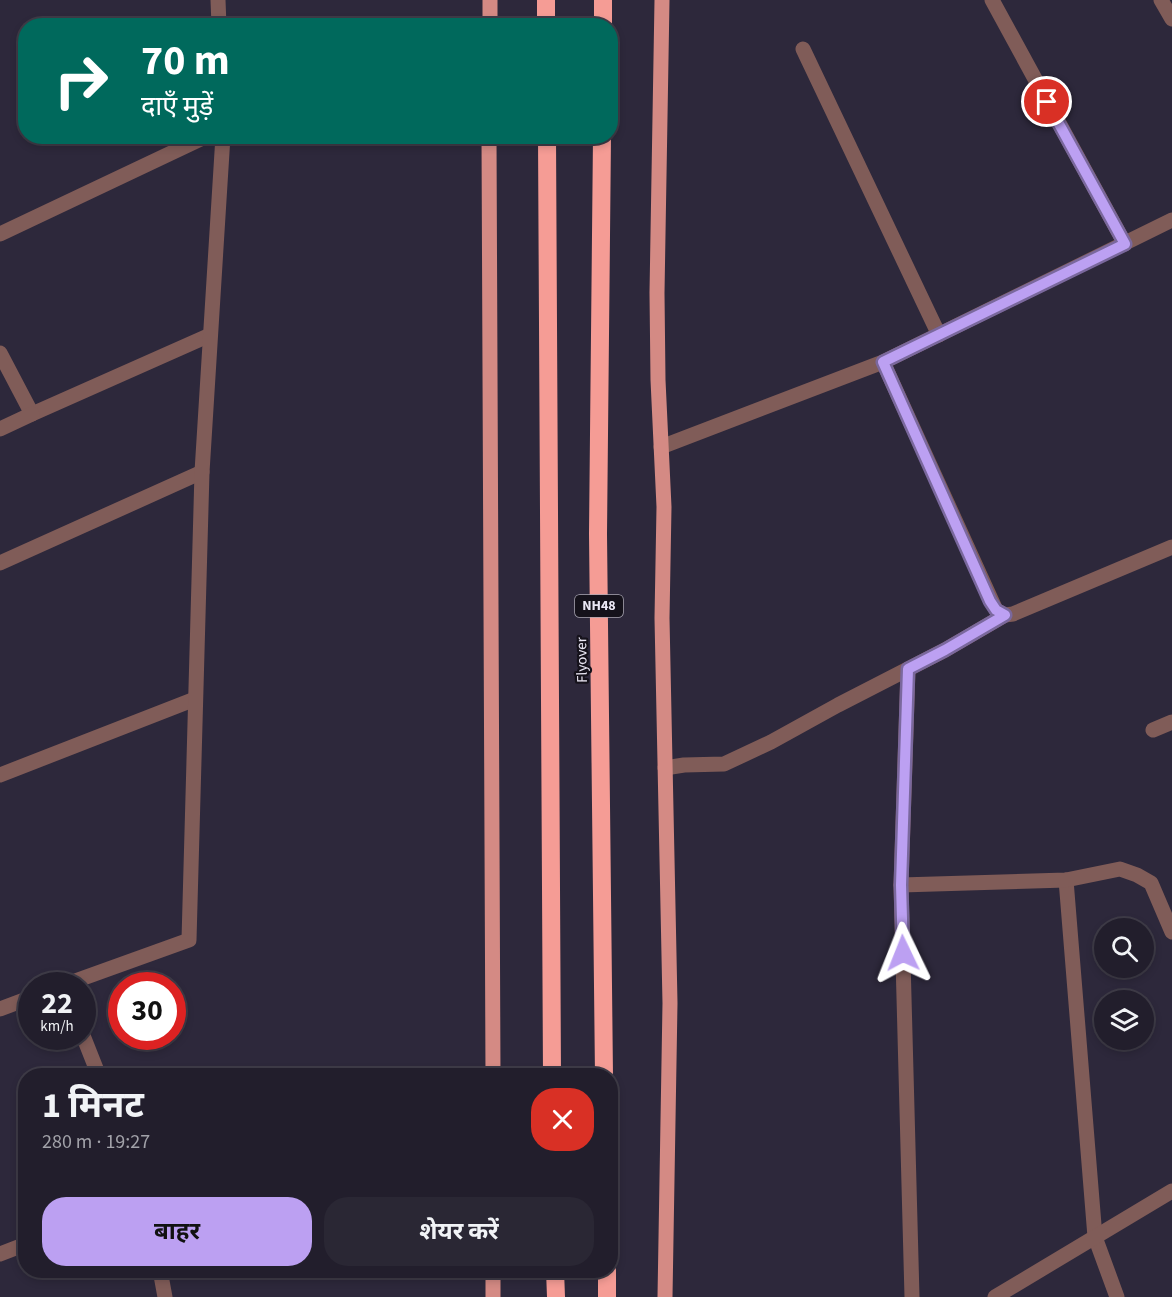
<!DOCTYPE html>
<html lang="hi">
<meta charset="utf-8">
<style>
:root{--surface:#221e2c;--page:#2a2734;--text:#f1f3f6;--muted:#a2a2a9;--line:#3f3c48;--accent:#bca0f2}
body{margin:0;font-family:"Source Sans 3","Noto Sans Devanagari",sans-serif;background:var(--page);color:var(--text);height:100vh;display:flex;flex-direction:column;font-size:22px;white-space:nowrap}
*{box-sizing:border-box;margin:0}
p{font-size:20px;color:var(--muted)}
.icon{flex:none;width:33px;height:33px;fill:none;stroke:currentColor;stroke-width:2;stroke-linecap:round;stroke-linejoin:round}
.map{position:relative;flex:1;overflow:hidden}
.panel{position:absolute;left:18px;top:1068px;width:600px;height:210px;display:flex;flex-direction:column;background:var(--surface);border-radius:24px;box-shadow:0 3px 9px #0003,0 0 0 2px var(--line)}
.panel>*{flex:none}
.guide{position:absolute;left:18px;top:18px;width:600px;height:126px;border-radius:24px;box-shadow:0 3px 9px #0003,0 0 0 2px var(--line);background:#00695c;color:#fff;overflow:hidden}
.fabs{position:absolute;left:1094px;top:918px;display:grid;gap:12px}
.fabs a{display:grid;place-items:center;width:60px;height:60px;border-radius:50%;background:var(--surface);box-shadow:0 3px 9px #0003,0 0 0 2px var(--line);font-size:30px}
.speed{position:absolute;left:18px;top:972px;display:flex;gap:12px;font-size:30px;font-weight:700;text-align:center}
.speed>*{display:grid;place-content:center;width:78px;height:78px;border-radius:50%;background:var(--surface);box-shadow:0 3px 9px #0003,0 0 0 2px var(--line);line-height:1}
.speed small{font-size:15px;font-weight:400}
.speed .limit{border:9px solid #d22;background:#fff;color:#111}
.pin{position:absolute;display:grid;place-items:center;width:51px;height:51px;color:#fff;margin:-26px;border:3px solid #fff;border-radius:50%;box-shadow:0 2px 6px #0007}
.me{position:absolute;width:66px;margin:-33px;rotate:358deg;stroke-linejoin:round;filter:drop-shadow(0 0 4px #0008)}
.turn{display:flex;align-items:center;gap:21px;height:126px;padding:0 24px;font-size:27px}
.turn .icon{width:78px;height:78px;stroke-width:2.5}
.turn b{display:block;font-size:42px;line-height:51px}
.round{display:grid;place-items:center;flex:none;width:63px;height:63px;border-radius:24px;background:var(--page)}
.headline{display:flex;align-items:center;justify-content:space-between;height:102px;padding:0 24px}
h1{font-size:36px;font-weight:700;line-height:45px}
.cta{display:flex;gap:12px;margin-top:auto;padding:12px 24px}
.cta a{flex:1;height:69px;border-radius:24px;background:var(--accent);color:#111;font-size:24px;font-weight:700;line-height:69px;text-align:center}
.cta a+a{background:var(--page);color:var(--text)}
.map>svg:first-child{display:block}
</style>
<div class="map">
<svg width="1172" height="1297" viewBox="0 0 1172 1297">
<rect width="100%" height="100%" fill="#2d283b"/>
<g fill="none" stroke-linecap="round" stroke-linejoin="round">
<g stroke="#805c58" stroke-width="15">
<polyline points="218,0 219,26"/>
<polyline points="992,0 1125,244"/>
<polyline points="1161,0 1172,19"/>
<polyline points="803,49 939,335"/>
<polyline points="0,234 207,136"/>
<polyline points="0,353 32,414 210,335"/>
<polyline points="883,362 996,610 1005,615 1013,614 1172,547"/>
<polyline points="0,429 32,414"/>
<polyline points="661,447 883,362 1172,220"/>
<polyline points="0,563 202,472"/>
<polyline points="908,669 901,885 912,1297"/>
<polyline points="1153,730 1172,722"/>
<polyline points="665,768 684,765 724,764 771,742 838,705 945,650 1005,615"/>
<polyline points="0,775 195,699"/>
<polyline points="1066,880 1095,1237 1117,1297"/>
<polyline points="901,885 1066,880 1120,869 1137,875 1151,883 1172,932"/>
<polyline points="64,985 189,940 202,472 223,136"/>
<polyline points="0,1009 32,997"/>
<polyline points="82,1033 99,1076"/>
<polyline points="0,1254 26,1244"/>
<polyline points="160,1270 165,1297"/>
<polyline points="995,1297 1172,1191"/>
</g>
<g stroke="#d48a84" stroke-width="15">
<polyline points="662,0 657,293 658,380 664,507 662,618 670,1003 665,1297"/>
<polyline points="490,26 490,0"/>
<polyline points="489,136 493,1076"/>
<polyline points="493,1270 493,1297"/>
</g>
<g stroke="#f59c95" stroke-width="18">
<polyline points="546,0 546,26"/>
<polyline points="603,26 603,0"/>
<polyline points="547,136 552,1076"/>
<polyline points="602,136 598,534 604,1076"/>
<polyline points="555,1270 556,1297"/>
<polyline points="607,1270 607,1297"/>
</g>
</g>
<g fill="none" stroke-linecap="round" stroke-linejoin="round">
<defs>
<polyline id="route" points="903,953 901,885 908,669 945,650 1005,615 996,610 990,601 883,362 1125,244 1047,102"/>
</defs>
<use href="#route" stroke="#7a689d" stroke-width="15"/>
<use href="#route" stroke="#bca0f2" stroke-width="10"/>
</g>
<g text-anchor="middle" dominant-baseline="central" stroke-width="4.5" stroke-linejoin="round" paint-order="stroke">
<rect fill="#15121b" stroke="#aaa7b3" stroke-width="1.5" x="575" y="595" width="48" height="22" rx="4.5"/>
<g font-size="14" font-weight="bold" fill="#eae7f4">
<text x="599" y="606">NH48</text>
</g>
<g font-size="15" fill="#eae7f4" stroke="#15121b">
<text transform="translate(582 660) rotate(-91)">Flyover</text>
</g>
</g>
</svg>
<div class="fabs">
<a><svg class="icon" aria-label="search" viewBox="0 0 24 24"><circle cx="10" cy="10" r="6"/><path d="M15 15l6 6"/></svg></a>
<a><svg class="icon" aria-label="layers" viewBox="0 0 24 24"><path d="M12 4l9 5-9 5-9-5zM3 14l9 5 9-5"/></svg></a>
</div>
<div class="speed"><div>22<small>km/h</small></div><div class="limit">30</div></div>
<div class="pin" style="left:1047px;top:102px;background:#d93025"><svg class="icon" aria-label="arrive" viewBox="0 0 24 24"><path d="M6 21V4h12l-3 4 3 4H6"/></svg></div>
<svg class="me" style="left:903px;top:953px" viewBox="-20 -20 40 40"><path d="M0-17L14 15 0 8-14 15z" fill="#bca0f2" stroke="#fff" stroke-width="4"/></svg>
<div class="guide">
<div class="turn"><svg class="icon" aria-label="right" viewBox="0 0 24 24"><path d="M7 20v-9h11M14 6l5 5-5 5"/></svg><div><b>70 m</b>दाएँ मुड़ें</div></div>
</div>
<section class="panel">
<div class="headline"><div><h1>1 मिनट</h1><p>280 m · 19:27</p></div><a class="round" style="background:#d93025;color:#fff"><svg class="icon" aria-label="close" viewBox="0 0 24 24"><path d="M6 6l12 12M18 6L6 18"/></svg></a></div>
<div class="cta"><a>बाहर</a><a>शेयर करें</a></div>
</section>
</div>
